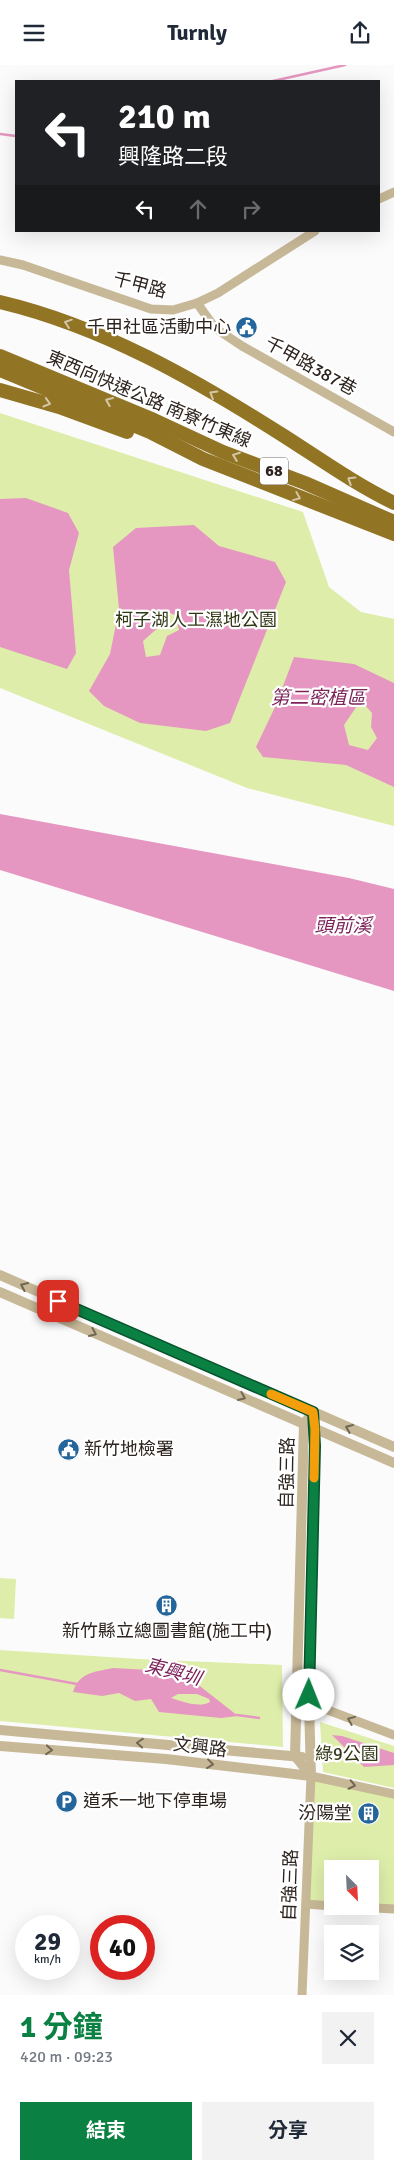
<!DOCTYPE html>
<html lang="zh-TW">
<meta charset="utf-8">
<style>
:root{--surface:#fff;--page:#f2f2f3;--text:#1f2937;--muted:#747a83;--accent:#0b8043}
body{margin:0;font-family:Signika,"Noto Sans TC",sans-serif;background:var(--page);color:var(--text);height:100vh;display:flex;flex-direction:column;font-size:19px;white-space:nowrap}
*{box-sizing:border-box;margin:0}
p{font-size:16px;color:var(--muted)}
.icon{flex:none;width:28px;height:28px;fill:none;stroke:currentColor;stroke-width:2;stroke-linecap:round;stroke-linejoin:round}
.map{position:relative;height:1930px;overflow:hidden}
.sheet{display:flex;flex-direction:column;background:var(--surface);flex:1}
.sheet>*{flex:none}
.guide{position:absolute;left:15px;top:15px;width:365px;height:152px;border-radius:0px;box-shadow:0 5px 20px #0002;background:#202124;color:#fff;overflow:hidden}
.needle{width:32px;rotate:156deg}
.fabs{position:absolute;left:324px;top:1795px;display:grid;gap:10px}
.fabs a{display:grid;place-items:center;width:55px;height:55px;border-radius:0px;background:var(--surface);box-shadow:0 5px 20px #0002;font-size:25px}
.speed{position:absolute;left:15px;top:1850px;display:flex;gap:10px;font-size:25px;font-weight:700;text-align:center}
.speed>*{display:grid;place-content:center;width:65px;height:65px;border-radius:50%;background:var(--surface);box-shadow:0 5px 20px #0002;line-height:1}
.speed small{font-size:12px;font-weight:400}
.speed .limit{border:8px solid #d22;background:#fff;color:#111}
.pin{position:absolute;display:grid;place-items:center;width:42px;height:42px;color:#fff;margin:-21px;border-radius:10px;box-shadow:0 2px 8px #0006}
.me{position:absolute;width:55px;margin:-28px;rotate:1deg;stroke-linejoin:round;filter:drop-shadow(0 0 4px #0008)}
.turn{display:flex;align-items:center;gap:18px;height:105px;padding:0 20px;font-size:22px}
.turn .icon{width:65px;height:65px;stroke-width:2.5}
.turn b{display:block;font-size:35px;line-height:42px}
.lanes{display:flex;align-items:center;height:48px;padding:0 20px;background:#0003;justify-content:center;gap:25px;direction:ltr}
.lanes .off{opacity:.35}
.round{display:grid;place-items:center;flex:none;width:52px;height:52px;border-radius:0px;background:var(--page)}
.overview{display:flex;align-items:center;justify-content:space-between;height:85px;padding:0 20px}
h1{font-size:30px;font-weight:700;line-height:38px;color:var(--accent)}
.action{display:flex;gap:10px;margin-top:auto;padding:10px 20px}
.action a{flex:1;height:58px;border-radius:0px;background:var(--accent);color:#fff;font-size:20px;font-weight:700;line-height:58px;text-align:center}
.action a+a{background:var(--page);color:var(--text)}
header{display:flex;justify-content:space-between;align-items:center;height:65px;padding:0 20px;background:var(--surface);font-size:22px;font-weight:700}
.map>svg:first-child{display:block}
</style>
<header><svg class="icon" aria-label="menu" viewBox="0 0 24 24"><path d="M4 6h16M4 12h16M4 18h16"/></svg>Turnly<svg class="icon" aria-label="share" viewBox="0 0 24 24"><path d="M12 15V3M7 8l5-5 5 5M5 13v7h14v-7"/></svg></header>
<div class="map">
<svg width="394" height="1930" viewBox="0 0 394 1930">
<rect width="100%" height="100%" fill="#fbfbfb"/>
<g fill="#deeeaa">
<polygon points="0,348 303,447 329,522 361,547 394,554 394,761 247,723 0,623"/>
<polygon points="0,1513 16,1514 14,1554 0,1553"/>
<polygon points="0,1585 139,1594 282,1600 283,1682 0,1656"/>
<polygon points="320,1657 394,1681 394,1723 323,1707"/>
<polygon points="311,1711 394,1729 394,1844 370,1841 370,1804 332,1804 332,1841 306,1839"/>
</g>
<g fill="#e597c1" fill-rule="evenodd">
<polygon points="26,433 68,448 79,468 69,505 76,588 67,604 0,582 0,434"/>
<path d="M194,460L219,481L275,497L286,517L230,658L206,666L140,658L104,641L89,626L110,589L119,544L113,482L136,463ZM162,545L175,550L179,565L167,571L160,590L146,592L143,576L160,561L156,551Z"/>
<path d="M294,592L354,599L394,618V722L346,700L263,692L256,682L275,642ZM363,638L372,648L371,662L377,673L368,685L349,680L344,660L357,641Z"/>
<polygon points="0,749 349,813 394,824 394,926 0,805"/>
<path d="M113,1603L169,1606L196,1618L238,1651L221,1653L159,1647L151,1634L135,1636L119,1628L102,1631L73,1627C79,1607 95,1607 113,1603ZM178,1629H197L209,1634L210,1637C199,1643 184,1637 171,1633Z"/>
<polygon points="332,1670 342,1671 394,1688 394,1700 364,1702"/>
</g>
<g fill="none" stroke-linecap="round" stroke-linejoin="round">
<g stroke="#e597c1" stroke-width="2.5">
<polyline points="273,16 345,0"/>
<polyline points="0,69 16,71"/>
<polyline points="0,1605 77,1619"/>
<polyline points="237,1650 259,1653"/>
</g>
<g stroke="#c7b897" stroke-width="9">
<polyline points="379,134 394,127"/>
<polyline points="0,195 23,200 151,244 173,245 197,238 218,228 315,166"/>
<polyline points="197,238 215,263 242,281 394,367"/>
<polyline points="309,1638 394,1670"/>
<polyline points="306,1839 332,1841"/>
<polyline points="339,1841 394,1844"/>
<polyline points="302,1930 311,1711 394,1729"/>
</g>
<g stroke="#c7b897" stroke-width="10">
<polyline points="0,1210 394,1382"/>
<polyline points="0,1227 394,1398"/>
<polygon points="313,1347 315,1381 309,1638 311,1711 295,1691 304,1359"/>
<polyline points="0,1665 302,1692"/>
<polyline points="0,1681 166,1694 311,1711"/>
</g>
<g stroke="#927425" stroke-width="14">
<path d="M0,237C102,261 196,315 284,371C320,394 355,419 394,438"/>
<polyline points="0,291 154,355 223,387 305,418 394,457"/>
<polyline points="0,305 150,367 203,394 394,469"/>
<polyline points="0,325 59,342 127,367"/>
</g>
</g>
<defs><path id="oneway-chevron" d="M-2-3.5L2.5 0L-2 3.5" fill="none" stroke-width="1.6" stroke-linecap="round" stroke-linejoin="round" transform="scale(1.25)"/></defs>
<g stroke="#d3c7a8">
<use href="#oneway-chevron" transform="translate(68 258) rotate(-161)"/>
<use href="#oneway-chevron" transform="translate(213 329) rotate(-149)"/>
<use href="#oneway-chevron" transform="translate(109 336) rotate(-157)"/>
<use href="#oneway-chevron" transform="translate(47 338) rotate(17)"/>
<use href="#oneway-chevron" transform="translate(236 391) rotate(-159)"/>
<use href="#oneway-chevron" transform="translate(351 415) rotate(-148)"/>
<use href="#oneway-chevron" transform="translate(297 432) rotate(22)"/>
</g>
<g stroke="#726755">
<use href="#oneway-chevron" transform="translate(24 1221) rotate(-156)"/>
<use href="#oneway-chevron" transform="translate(93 1268) rotate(23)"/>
<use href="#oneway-chevron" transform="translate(242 1332) rotate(23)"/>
<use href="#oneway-chevron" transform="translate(349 1363) rotate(-157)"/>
<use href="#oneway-chevron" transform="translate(351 1655) rotate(-158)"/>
<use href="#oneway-chevron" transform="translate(140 1678) rotate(-175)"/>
<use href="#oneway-chevron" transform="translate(49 1685) rotate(5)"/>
<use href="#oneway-chevron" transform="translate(210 1699) rotate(7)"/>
<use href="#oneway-chevron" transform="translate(352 1720) rotate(12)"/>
</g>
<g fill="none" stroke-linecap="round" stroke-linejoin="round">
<defs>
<polyline id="route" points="58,1236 313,1347 315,1381 309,1630"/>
</defs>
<use href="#route" stroke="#07532c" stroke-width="12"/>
<use href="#route" stroke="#0b8043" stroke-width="9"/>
<polyline stroke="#f59e0b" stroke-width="9" points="271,1329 313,1347 315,1364 314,1413"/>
</g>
<defs>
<symbol id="civic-disc" viewBox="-11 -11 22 22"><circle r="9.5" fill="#24659b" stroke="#fff"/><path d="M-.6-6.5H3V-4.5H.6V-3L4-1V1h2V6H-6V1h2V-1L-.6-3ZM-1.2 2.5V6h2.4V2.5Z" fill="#fff"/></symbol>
<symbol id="building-disc" viewBox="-11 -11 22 22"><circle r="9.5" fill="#24659b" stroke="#fff"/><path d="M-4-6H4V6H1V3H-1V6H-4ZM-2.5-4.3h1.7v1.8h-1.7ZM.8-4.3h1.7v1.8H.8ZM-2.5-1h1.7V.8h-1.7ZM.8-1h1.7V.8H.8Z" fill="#fff"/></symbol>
<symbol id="parking-disc" viewBox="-11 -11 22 22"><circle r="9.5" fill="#24659b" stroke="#fff"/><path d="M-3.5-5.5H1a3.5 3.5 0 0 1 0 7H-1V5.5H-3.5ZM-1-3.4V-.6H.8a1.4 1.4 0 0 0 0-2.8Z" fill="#fff"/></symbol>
</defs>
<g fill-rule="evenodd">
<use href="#civic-disc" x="234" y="250" width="25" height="25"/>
<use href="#civic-disc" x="56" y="1372" width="25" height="25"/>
<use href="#building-disc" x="154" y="1528" width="25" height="25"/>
<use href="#parking-disc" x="54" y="1724" width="25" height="25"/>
<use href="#building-disc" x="356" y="1736" width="25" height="25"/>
</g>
<g text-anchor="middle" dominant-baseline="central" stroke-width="4.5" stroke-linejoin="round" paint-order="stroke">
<rect fill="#fff" stroke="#6c6662" stroke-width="1" x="260" y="392.5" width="28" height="27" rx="4"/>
<g font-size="16" font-weight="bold" fill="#2d241f">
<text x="274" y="406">68</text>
</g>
<g font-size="18" fill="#2d241f" stroke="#fff">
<text transform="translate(140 220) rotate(15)">千甲路</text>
<text transform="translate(311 301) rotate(29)">千甲路387巷</text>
<text transform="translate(149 334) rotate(23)">東西向快速公路 南寮竹東線</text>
<text transform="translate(287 1408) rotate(-89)">自強三路</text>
<text transform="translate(200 1682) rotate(7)">文興路</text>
<text transform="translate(290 1820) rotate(-88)">自強三路</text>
</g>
<g font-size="18" fill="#2d241f" stroke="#fff" text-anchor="end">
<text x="231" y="262">千甲社區活動中心</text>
<text x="84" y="1384" text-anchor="start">新竹地檢署</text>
<text x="167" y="1566" text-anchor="middle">新竹縣立總圖書館(施工中)</text>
<text x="83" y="1736" text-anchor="start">道禾一地下停車場</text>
<text x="352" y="1748">汾陽堂</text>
</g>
<g font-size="18" fill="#323816" stroke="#fff">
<text x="196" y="555">柯子湖人工濕地公園</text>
<text x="347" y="1689">綠9公園</text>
</g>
<g font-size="19" font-style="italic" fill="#7d245b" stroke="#fff">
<text x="318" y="633">第二密植區</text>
<text x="343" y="861">頭前溪</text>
<text transform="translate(173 1607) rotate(15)">東興圳</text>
</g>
</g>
</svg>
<div class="fabs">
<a><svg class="needle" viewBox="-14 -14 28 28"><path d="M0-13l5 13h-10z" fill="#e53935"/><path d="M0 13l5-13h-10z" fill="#747a83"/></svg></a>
<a><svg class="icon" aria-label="layers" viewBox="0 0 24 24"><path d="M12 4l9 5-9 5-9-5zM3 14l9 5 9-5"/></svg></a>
</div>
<div class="speed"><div>29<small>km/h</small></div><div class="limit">40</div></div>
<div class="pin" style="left:58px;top:1236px;background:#d93025"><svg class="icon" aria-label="arrive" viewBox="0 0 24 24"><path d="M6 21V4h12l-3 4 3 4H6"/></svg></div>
<svg class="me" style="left:309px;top:1630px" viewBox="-20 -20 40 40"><circle r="19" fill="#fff"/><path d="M0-13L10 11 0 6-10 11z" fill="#0b8043"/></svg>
<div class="guide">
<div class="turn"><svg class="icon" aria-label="left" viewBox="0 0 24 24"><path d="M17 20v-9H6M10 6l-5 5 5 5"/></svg><div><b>210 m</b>興隆路二段</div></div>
<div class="lanes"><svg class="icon" aria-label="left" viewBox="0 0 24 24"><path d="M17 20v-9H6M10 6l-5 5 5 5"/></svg><svg class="icon off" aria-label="ahead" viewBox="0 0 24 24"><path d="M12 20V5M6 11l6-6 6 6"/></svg><svg class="icon off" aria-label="right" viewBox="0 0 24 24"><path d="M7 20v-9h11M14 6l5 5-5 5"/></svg></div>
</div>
</div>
<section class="sheet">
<div class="overview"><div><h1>1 分鐘</h1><p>420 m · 09:23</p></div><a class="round"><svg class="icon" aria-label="close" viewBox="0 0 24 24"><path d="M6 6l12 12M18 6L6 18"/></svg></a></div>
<div class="action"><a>結束</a><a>分享</a></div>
</section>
